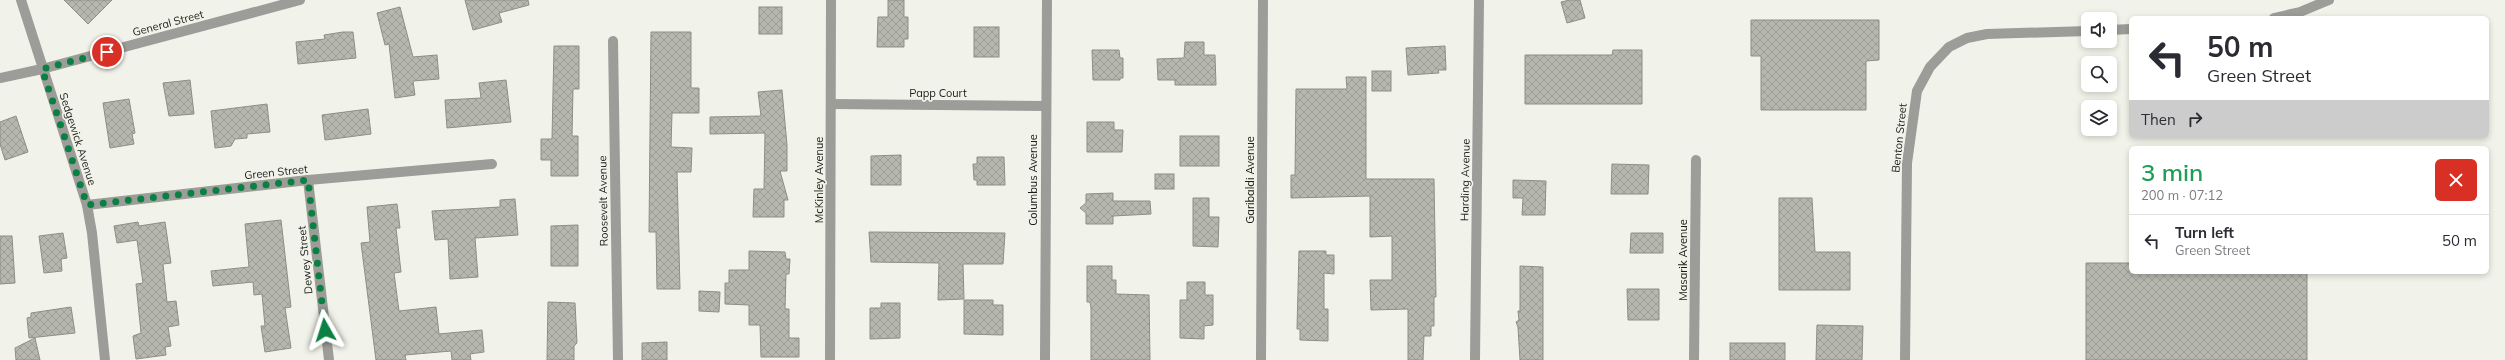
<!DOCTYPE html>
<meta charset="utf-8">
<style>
:root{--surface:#fff;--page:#f2f2f3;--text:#2b2b33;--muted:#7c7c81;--line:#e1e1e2}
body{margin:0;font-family:Mulish,sans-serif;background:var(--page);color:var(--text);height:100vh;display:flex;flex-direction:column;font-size:15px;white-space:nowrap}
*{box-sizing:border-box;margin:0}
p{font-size:13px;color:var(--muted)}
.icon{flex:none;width:22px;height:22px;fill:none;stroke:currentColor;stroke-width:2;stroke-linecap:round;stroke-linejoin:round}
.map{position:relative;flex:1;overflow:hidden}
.side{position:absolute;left:2129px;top:146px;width:360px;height:128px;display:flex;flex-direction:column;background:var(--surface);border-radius:6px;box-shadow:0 2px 6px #0003}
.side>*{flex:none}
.hud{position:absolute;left:2129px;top:16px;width:360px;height:122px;border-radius:6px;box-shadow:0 2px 6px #0003;background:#fff;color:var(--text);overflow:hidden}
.tools{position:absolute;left:2081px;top:12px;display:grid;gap:8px}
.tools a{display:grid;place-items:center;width:36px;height:36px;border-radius:6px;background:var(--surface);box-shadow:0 2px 6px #0003;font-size:20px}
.pin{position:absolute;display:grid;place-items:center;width:34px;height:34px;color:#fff;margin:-17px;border:2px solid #fff;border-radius:50%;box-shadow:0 1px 4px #0007}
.me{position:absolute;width:44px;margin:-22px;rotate:354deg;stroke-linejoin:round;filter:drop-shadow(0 0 3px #0008)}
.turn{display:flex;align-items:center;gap:14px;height:84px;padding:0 12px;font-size:18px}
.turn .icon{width:52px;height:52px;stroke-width:2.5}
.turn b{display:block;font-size:28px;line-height:34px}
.then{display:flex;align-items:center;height:38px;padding:0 12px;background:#0003;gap:8px;font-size:15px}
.round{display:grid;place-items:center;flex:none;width:42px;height:42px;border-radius:6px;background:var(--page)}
.summary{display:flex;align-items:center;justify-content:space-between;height:68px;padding:0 12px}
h1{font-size:24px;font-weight:600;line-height:30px;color:#1e9e55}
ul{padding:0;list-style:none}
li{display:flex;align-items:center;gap:12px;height:52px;padding:0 12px;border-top:1px solid var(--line)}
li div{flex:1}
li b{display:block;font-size:15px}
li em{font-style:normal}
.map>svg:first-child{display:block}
</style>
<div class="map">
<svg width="2505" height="360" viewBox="0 0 2505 360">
<defs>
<pattern id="building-cross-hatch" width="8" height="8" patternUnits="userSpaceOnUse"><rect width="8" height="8" fill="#b6b7ae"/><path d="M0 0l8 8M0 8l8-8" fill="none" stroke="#9c9d95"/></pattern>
</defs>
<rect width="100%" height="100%" fill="#f1f2e9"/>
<g fill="url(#building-cross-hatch)" stroke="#8d8e85">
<polygon points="64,0 112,0 88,24"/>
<polygon points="465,0 528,0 529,5 499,13 502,22 473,30"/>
<polygon points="888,0 904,0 904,17 908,17 908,39 904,39 904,47 877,47 878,17 888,17"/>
<polygon points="1570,0 1580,0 1585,18 1567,23 1561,2"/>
<polygon points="400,7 413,57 437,55 439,79 413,81 415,95 395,98 389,44 385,45 377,13"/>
<rect x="759" y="7" width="23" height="27"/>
<polygon points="1751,20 1879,20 1879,60 1866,61 1866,110 1761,110 1761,56 1751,56"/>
<rect x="974" y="27" width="25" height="30"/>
<polygon points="343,32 353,32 356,58 298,64 296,42 325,39 324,35"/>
<polygon points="651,32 691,32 691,88 699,88 699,113 672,113 671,147 692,148 691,172 677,172 680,289 657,289 656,232 649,232"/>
<polygon points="1185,42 1204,42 1204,55 1215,55 1216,85 1175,85 1175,80 1158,80 1157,59 1184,58"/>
<polygon points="554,46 579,46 579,89 573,89 572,136 578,136 578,176 551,176 551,160 541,160 541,139 552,139"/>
<polygon points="1445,46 1446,70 1438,70 1439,73 1408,75 1406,48"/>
<polygon points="1092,50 1119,50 1120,58 1123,58 1123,78 1120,78 1120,80 1093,80"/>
<polygon points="1613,50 1642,50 1642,104 1525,104 1525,55 1612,55"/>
<rect x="1372" y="71" width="19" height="20"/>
<polygon points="1346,77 1366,77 1366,179 1434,179 1436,297 1434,297 1434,326 1431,326 1431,336 1424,336 1423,360 1408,360 1408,309 1371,310 1370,280 1392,280 1392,236 1370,237 1370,196 1291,198 1291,175 1295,175 1296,89 1347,89"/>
<polygon points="190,80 194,114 169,116 163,83"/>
<polygon points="506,80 511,122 447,128 445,100 481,98 479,83"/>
<polygon points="782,90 787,145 787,171 780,171 788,200 784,200 784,217 753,217 754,189 764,189 765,133 710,134 710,117 761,116 758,92"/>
<polygon points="129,99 135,133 132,134 134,144 110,148 103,103"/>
<polygon points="267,104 270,132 247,134 247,138 235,139 231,146 215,148 211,111"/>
<polygon points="368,109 371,134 325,140 322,115"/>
<polygon points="16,116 28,152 5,160 0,144 0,122"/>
<polygon points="1087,122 1114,122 1114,130 1123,130 1122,152 1087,152"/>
<rect x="1180" y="136" width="39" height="30"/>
<polygon points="901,155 901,185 871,185 871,156"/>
<polygon points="977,157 1004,157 1005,185 977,185 977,180 974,180 973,164 977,164"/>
<polygon points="1612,164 1649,165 1648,194 1611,194"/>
<rect x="1155" y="174" width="19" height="15"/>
<polygon points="1513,180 1546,181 1545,215 1522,215 1523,198 1513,198"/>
<polygon points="1113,193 1113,201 1150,201 1151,214 1113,216 1113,224 1086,224 1086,213 1080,208 1086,203 1086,194"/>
<polygon points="1193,198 1209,198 1209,217 1219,217 1218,247 1193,246"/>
<polygon points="1779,198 1812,198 1815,252 1850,252 1850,290 1779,290"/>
<polygon points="515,199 518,235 475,238 478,277 450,279 448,239 435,240 432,211 500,207 500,200"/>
<polygon points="397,204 400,228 396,228 401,272 394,273 399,311 436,307 439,334 482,330 484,352 470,354 471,360 452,360 451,351 405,355 406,360 376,360 361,243 370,242 367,207"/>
<polygon points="281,220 291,307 285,308 291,348 265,352 261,326 265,326 262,294 254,295 253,282 213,286 211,271 249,267 245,224"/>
<polygon points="138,222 139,226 165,222 171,263 163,264 167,302 176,301 179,325 168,327 171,346 165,347 166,355 136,359 133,336 141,333 136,284 143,283 137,240 117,243 114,226"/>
<polygon points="578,225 578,266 551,266 551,226"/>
<polygon points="869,232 1005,233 1003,264 963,264 964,299 938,300 939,263 871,262"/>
<polygon points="63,233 67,258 61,259 62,271 44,273 39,236"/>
<polygon points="1631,233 1663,233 1663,253 1630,253"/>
<polygon points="0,236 12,236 15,283 0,284"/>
<polygon points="749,251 785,252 786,259 790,259 789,274 786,274 785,309 789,309 789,338 799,338 799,357 761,357 760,325 749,325 749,305 725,304 725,283 729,283 729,270 749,270"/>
<polygon points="1299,251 1326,251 1326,255 1334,255 1334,274 1324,273 1324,309 1328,309 1328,341 1300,340 1300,329 1297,329"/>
<polygon points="2086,263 2131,263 2131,272 2307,272 2307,360 2086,360"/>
<polygon points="1087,266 1112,266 1112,280 1116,280 1116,294 1149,295 1150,360 1091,360 1091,308 1090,302 1087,302"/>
<polygon points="1520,266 1543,267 1543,360 1520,360 1518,327 1516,322 1519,320 1518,311 1520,311"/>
<polygon points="1187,282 1205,282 1205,295 1213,295 1213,325 1204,326 1204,339 1180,338 1180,300 1187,300"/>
<polygon points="1627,289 1659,289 1659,320 1628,320"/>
<polygon points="699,291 720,292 719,312 699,311"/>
<polygon points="964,300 993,300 993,305 1003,305 1003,335 964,334"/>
<polygon points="548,302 575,303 577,343 574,346 574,360 547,360"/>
<polygon points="881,303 900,303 900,338 870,339 870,308 881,308"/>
<polygon points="71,307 75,333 29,338 27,318 31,317 31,313"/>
<polygon points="1817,325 1863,326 1862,360 1816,360"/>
<polygon points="35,338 40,360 16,360 15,348"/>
<polygon points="667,342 667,360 642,360 642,343"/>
<rect x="1730" y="343" width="55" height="17"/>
</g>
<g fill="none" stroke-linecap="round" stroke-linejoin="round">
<g stroke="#9c9c98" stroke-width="10">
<polyline points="21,0 87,205 92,233 105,360"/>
<polyline points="2274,18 2300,12 2329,0"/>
<polyline points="2110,30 2131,29"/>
<polyline points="613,41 618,360"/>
<polyline points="0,78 42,69 300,0"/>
<polyline points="832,104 1045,106"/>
<polyline points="308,180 329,360"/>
<polyline points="87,205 308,180 492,164"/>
<polyline points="830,360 831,0"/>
<polyline points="1045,360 1047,0"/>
<polyline points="1261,360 1263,0"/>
<polyline points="1475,360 1479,0"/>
<polyline points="1694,360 1696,160"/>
<polyline points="1905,360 1907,163 1917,91 1930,67 1949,47 1967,38 1987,34 2088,31"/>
</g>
</g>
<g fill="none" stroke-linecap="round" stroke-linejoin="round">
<polyline stroke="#0b8043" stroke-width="7" stroke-dasharray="0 12.6" points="107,52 42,69 87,205 308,180 325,330"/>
</g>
<g text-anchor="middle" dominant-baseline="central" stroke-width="3.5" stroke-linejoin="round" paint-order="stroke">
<g font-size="11" fill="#1b1c18" stroke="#f1f2e9">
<text transform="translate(168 23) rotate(-15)">General Street</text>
<text x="938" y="93">Papp Court</text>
<text transform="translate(1899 138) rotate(-84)">Benton Street</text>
<text transform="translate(78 139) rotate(72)">Sedgewick Avenue</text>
<text transform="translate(276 172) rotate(-6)">Green Street</text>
<text transform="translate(819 180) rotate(-90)">McKinley Avenue</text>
<text transform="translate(1033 180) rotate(-90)">Columbus Avenue</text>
<text transform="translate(1250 180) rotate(-90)">Garibaldi Avenue</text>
<text transform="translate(1465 180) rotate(-89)">Harding Avenue</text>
<text transform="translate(603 201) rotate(-91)">Roosevelt Avenue</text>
<text transform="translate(305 260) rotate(-96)">Dewey Street</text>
<text transform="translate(1683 260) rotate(-90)">Masarik Avenue</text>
</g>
</g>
</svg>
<div class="tools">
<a><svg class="icon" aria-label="sound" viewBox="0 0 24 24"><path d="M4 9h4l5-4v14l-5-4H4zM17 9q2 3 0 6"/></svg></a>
<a><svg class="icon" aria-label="search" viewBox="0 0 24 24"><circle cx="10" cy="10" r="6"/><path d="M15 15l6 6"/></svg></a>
<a><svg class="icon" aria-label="layers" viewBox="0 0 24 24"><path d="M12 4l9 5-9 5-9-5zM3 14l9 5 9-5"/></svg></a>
</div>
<div class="pin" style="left:107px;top:52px;background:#d93025"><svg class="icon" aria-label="arrive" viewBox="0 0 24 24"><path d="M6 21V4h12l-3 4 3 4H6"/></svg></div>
<svg class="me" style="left:325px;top:330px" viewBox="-20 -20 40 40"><path d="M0-17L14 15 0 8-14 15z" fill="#0b8043" stroke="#fff" stroke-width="4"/></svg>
<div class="hud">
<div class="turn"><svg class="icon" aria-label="left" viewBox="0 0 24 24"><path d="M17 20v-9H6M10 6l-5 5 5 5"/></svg><div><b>50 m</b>Green Street</div></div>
<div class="then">Then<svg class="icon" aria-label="right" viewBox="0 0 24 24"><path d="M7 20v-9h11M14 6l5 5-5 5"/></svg></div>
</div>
<section class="side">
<div class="summary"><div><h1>3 min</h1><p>200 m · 07:12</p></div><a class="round" style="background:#d93025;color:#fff"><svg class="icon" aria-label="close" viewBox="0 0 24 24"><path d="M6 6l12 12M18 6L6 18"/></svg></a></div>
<ul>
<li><svg class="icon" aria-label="left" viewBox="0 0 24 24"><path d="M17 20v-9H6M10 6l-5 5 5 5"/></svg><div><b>Turn left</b><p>Green Street</p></div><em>50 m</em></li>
</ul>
</section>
</div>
